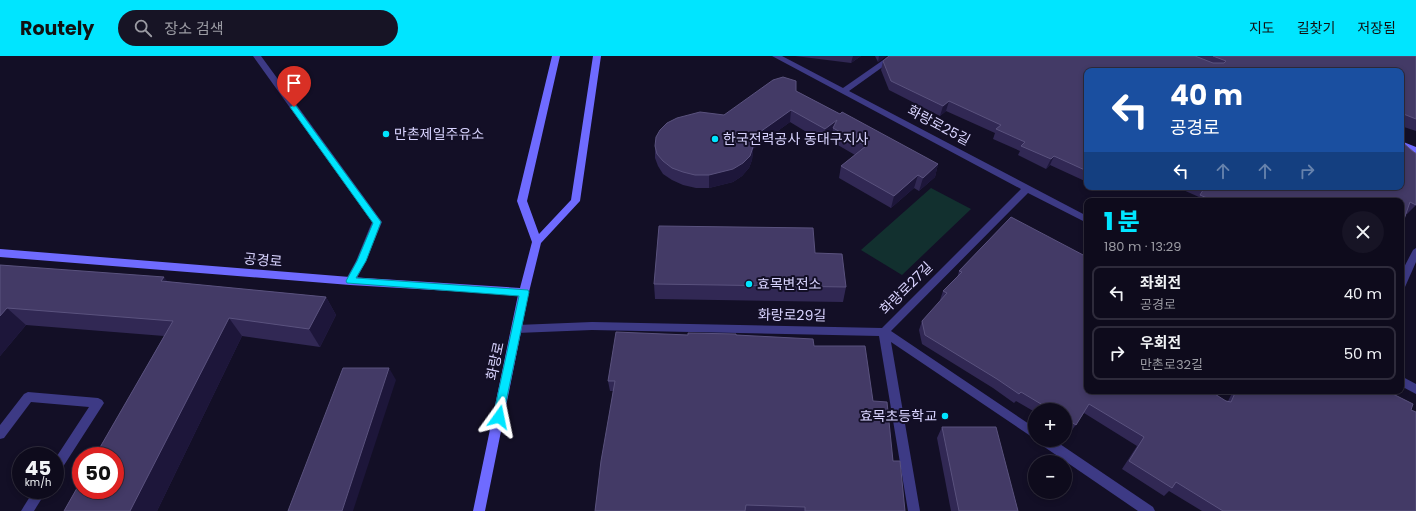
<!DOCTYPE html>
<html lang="ko">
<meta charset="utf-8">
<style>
:root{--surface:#0e0b1c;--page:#171425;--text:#f1f3f6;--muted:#9b9ba3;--line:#2e2b3b;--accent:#00e5ff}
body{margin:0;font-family:Poppins,"Noto Sans KR",sans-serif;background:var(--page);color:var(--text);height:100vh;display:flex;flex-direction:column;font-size:15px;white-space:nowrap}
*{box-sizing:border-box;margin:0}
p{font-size:13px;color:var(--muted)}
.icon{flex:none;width:22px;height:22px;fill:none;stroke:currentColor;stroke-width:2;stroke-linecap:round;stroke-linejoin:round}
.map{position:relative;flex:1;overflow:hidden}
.side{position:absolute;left:1084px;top:142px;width:320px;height:196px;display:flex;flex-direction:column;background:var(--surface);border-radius:8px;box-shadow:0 2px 6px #0003,0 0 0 1px var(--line)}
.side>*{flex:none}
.banner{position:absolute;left:1084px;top:12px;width:320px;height:122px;border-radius:8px;box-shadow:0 2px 6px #0003,0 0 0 1px var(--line);background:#1a4fa0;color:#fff;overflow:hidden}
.tools{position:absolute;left:1028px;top:347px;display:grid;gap:8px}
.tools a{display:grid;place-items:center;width:44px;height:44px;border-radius:50%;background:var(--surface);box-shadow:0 2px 6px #0003,0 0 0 1px var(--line);font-size:20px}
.speed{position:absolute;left:12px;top:391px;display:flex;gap:8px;font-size:20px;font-weight:700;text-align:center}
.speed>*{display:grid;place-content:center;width:52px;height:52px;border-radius:50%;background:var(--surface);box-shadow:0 2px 6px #0003,0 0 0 1px var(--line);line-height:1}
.speed small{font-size:10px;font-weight:400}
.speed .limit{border:6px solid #d22;background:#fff;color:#111}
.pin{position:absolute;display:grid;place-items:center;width:34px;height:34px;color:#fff;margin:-41px -17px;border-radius:50% 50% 50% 0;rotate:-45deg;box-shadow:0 0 4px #0007}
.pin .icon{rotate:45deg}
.me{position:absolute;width:44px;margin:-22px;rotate:12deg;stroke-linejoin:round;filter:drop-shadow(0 0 3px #0008)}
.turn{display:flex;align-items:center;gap:14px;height:84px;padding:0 20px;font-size:18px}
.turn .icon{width:52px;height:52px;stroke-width:2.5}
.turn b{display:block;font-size:28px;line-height:34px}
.lanes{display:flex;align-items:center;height:38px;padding:0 20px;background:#0003;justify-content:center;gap:20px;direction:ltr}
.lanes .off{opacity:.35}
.round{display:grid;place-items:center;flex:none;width:42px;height:42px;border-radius:21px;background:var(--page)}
.headline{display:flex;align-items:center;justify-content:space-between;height:68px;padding:0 20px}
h1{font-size:24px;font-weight:800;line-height:30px;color:var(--accent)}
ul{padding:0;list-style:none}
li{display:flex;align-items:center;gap:12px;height:54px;margin:0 8px 6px;padding:0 12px;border:2px solid var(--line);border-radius:8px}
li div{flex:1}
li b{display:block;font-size:15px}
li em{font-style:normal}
header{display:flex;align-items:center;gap:24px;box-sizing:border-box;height:56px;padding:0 20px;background:var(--accent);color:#111}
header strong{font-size:19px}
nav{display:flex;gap:22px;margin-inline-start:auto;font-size:14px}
.search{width:280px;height:36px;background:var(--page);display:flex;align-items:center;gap:10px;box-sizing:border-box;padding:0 14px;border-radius:22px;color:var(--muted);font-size:15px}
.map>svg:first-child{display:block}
</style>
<header>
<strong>Routely</strong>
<div class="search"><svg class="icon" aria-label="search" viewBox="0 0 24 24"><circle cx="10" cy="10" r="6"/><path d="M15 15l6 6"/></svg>장소 검색</div>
<nav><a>지도</a><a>길찾기</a><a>저장됨</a></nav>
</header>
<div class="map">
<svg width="1416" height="455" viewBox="0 0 1416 455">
<rect width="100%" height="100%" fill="#130f26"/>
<polygon fill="#12302f" points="931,132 971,153 902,219 861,194"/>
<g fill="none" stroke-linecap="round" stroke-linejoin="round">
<g fill="#3d3a85" fill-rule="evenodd">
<polygon points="253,0 261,0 382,166 366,205 354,228 346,228 345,225 356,205 372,166"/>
<polygon points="772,0 782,0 843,32 889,0 898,0 849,35 1087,160 1087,167 1028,137 891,275 1035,372 1035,383 891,286 920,455 908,455 879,280 592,274 517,277 513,276 512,273 513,270 517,269 592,266 882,272 1021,133"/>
<polygon points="1416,192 1416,206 1405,231 1401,232 1401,217 1413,194"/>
<polygon points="1401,320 1416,328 1416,338 1401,330"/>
<polygon points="28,336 98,342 102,344 104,347 59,417 55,418 55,403 89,351 31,346 4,382 0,383 0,369 24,338"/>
<polygon points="1038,384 1054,384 1153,451 1155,455 1138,455 1040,388"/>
<polygon points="34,434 47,434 34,455 21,455"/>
</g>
<g fill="#6f6bff" fill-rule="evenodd">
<polygon points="552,0 560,0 527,145 539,178 571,144 593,0 601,0 580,145 541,187 529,236 485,455 473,455 518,239 350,229 0,201 0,193 350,221 520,232 532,186 517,145"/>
<polygon points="1401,85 1416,91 1416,97 1401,91"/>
</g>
</g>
<g fill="#312854">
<polygon points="795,0 861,0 851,7"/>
<polygon points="875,0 886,0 878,6"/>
<polygon points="889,0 1416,0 1416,75 1401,70 1401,15 1087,15 1087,126 1050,109 1046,113 1018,99 1020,95 993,83 995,77 946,55 940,60 889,34 881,14 883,5"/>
<polygon points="796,35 840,58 938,108 935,121 919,135 914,132 891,152 839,122 841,110 855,99 831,85 832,80 823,86 790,66 753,93 752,104 749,112 742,120 733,126 709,132 696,132 683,129 672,124 663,118 658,110 655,102 655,90 724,59"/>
<polygon points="1416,98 1416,149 1407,158 1406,158 1401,145 1196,145 1199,141 1181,133 1182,131 1401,131"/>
<polygon points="1097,131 1104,131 1102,133"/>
<polygon points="1011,161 1087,335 1228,345 1233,335 1387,335 1411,354 1416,455 1202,455 1169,435 1164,440 1122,413 1137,390 1084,357 1070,377 1065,374 1065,354 1035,354 1035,356 1016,345 1014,347 993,332 922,288 919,274 922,265 941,245 940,244 943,235 957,222 959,215"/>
<polygon points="815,197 846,231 843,246 655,243 654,228"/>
<polygon points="0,209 326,241 336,259 320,291 242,280 157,455 64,455 164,280 26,269 0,300"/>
<polygon points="688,279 736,279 814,290 873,345 893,405 905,455 595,455 613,335 610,335 608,325"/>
<polygon points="942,371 1018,455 951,455 937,382"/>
</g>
<g fill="#1d163a">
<polygon points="853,0 861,0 851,7"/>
<polygon points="879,0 886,0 878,6"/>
<polygon points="949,45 946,55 940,60 943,50"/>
<polygon points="791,54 790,66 753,93 752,104 749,112 742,120 733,126 709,132 709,119 753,81"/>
<polygon points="837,64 833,72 832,80 823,86 825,73"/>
<polygon points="1054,100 1050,109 1046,113 1051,103"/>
<polygon points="938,108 935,121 919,135 923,122"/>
<polygon points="918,119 914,132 891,152 894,140"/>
<polygon points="164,221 179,239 161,225"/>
<polygon points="326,241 336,259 320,291 309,273"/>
<polygon points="7,252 26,269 0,300 0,260"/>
<polygon points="229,262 242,280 157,455 130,455"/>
<polygon points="389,312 396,324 353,455 342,455"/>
</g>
<g fill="#433a66" stroke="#5a527e">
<polygon points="889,0 1195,0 1213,7 1224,7 1226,5 1213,0 1416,0 1416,63 1401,57 1401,15 1087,15 1087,115 1054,100 1051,103 1021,90 1025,86 996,73 1001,69 949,45 943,50 891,25 883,5"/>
<polygon points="783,21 796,25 796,35 840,58 842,56 938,108 923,122 918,119 894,140 841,110 866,90 833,72 837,64 825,73 791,54 753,81 753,91 750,100 743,107 733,113 709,119 695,119 683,116 672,112 663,105 657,98 655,90 656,81 660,74 667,67 677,62 700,56 724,59 773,24"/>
<polygon points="1401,85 1416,98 1416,149 1410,146 1401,172 1401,145 1214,145 1200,139 1205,131 1401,131"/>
<polygon points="1011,161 1087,201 1087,335 1210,335 1226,345 1231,346 1236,335 1387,335 1413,348 1411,354 1416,356 1416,455 1223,455 1176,426 1172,432 1129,405 1144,381 1089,348 1076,369 1065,362 1065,354 1051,354 1021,336 1019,338 997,323 925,279 922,265 947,237 943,235 962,216 959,215"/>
<polygon points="659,170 813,172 815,197 842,198 846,231 654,228"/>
<polygon points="0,209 164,221 161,225 326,241 309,273 229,262 130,455 64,455 81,425 81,434 115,434 115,400 95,400 173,265 7,252 0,260"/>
<polygon points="616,276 688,279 688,277 736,278 736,279 813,283 814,290 865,290 873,345 887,346 893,405 900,405 905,455 805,455 805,451 746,449 745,455 595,455 601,405 615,325 608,325"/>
<polygon points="343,312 389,312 342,455 288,455"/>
<polygon points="942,371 996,371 1018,455 959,455"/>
</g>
<polygon fill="#00e5ff" stroke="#0095a6" points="294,49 296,50 381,166 366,205 356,222 528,234 529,236 502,365 499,366 495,365 493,361 519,240 347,227 346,225 357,205 373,167 290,51"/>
<g fill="#00e5ff" stroke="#130f26" stroke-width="1.5">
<circle cx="386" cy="78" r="4"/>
<circle cx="715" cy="83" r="4"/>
<circle cx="749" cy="228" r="4"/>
<circle cx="945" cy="360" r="4"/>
</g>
<g text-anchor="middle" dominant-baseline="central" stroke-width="4" stroke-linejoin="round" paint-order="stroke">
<g font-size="14" fill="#d9d4ff" stroke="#130f26">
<text transform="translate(939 69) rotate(28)">화랑로25길</text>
<text transform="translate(263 204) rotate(5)">공경로</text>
<text transform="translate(906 232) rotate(-45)">화랑로27길</text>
<text transform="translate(792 259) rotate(1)">화랑로29길</text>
<text transform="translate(495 305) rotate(-78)">화랑로</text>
</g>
<g font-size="14" fill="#d9d4ff" stroke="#130f26" text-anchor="start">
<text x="394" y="78">만촌제일주유소</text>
<text x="723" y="83">한국전력공사 동대구지사</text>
<text x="757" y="228">효목변전소</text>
<text x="937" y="360" text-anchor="end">효목초등학교</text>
</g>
</g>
</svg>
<div class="tools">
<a>+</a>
<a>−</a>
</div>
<div class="speed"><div>45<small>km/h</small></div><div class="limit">50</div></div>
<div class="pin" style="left:294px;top:51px;background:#d93025"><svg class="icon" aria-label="arrive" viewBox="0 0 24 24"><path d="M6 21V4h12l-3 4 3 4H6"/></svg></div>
<svg class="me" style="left:499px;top:361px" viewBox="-20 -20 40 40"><path d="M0-17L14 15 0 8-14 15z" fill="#00e5ff" stroke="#fff" stroke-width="4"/></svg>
<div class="banner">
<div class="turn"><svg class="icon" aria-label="left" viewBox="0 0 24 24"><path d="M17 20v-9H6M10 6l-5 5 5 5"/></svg><div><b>40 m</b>공경로</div></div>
<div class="lanes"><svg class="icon" aria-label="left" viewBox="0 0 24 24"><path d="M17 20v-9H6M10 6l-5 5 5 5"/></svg><svg class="icon off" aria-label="ahead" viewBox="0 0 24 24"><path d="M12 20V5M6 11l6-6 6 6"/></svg><svg class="icon off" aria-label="ahead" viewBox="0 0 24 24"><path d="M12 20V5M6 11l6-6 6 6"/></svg><svg class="icon off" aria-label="right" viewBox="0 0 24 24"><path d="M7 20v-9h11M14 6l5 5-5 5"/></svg></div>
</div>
<section class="side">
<div class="headline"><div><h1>1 분</h1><p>180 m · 13:29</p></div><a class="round"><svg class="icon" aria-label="close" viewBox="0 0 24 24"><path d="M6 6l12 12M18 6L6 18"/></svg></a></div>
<ul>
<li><svg class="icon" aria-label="left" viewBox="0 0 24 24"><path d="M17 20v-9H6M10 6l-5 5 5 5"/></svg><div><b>좌회전</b><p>공경로</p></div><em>40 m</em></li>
<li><svg class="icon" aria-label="right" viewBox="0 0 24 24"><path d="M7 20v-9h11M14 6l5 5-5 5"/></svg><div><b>우회전</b><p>만촌로32길</p></div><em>50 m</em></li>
</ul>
</section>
</div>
